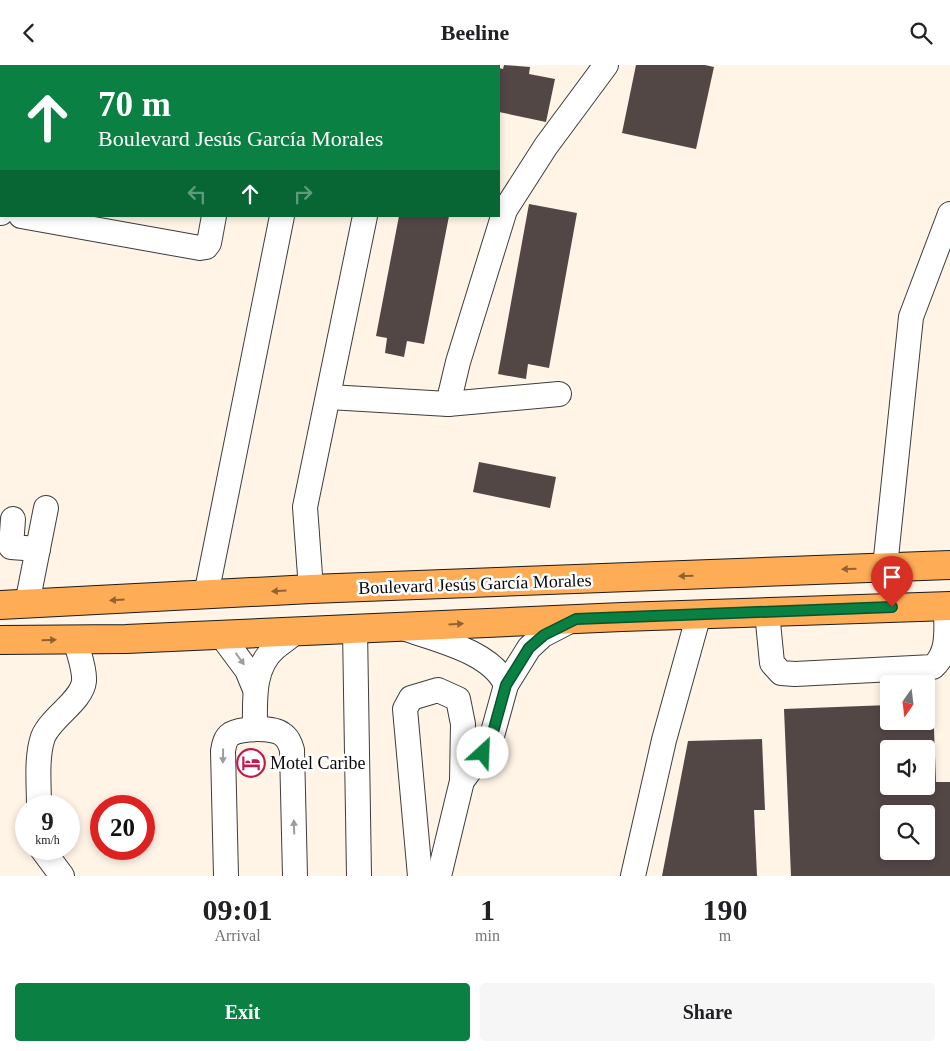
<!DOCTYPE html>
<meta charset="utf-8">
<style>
:root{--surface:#fff;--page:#f6f6f6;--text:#202124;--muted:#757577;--accent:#0b8043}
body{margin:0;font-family:Georgia,serif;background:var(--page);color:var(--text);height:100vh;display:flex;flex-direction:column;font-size:19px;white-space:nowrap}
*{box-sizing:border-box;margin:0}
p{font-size:16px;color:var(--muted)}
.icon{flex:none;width:28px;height:28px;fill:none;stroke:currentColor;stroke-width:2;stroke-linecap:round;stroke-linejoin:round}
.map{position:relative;height:811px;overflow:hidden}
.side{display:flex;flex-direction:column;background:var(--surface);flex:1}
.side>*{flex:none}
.hud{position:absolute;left:0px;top:0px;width:500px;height:152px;box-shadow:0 2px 8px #0003;background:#0b8043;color:#fff;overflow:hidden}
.needle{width:32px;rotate:194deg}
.tools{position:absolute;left:880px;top:610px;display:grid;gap:10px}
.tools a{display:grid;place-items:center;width:55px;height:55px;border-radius:5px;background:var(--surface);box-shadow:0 2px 8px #0003;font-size:25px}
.speed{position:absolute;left:15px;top:730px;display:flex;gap:10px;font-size:25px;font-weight:700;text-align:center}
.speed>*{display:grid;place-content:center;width:65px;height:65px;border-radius:50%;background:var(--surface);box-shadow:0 2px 8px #0003;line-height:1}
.speed small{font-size:12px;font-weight:400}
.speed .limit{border:8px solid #d22;background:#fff;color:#111}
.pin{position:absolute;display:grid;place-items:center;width:42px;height:42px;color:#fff;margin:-51px -21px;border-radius:50% 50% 50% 0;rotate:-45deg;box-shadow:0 0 5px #0007}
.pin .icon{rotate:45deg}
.me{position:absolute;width:55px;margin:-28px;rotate:25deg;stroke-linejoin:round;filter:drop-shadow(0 0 4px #0008)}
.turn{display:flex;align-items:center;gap:18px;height:105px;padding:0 15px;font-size:22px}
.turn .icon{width:65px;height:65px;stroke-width:2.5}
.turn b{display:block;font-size:35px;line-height:42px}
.lanes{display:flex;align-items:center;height:48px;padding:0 15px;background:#0003;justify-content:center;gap:25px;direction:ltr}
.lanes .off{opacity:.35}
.eta{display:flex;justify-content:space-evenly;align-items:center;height:85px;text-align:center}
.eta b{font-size:30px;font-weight:700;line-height:35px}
.primary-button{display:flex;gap:10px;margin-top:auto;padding:10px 15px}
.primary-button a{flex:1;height:58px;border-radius:5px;background:var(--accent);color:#fff;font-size:20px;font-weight:700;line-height:58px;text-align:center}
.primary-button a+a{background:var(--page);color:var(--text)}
header{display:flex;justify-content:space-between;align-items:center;height:65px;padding:0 15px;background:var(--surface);font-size:22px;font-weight:700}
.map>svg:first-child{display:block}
</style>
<header><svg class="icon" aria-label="back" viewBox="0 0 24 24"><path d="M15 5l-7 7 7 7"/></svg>Beeline<svg class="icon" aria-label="search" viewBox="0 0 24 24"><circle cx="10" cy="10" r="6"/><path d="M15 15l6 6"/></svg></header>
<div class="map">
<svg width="950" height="811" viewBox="0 0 950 811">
<rect width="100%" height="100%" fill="#fff4e6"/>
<g fill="#534746" fill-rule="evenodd">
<polygon points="504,0 530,2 529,9 555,14 546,57 499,47 499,3 503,4"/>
<polygon points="636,0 705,0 714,2 696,84 622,68"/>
<polygon points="529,139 577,148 549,303 528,299 526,314 498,309"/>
<polygon points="399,151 449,151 424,279 407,276 404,292 385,288 387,273 376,271"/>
<polygon points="479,397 556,412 550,443 473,427"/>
<path d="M926,638H933L936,717H950V811H791L784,644L889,640V656H926ZM889,684H926V721H889ZM889,749H926V786H889Z"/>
<polygon points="762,674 765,745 754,745 757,811 662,811 688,676"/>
</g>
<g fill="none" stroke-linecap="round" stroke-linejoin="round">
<defs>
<g id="minor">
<polyline points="245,1 245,0"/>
<polyline points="314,1 315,0"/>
<polyline points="0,21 1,21"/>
<polyline points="0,147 1,148"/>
<polyline points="21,151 200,183 206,182 209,178 214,151"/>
<polyline points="329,332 448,339 458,297 505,145 546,81 606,0"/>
<polyline points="448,339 559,329"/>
<polyline points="13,454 11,482 38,484"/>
<polyline points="885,502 911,252 950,149"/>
<polyline points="311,524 305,442 365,151"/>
<polyline points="206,530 282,151"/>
<polyline points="27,539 46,443"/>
<path d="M767,547L772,598L781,608L795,609L933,602C950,587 946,563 946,541"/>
<polyline points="355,564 359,811"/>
<path d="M406,564C437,575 492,587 506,620"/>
<polyline points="221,570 247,605 254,622"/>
<path d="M255,663C255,636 252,603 275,583C282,577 290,572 297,566"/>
<path d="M39,741C39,720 36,692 43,672C51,652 82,636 84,616C85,603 78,587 75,574"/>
<polyline points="42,784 62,811"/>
<path d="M226,811L223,686C224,680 225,673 231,669C241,663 273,662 282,669C288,673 290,678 292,685L295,811"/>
<polyline points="420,811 405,644 411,633 438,625 458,634 463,659 462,716"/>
<polyline points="439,811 462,716 490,678 506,620 529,583 543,570 572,555"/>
<polyline points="633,811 664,675 699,549"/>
</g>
<g id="major">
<polyline points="0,540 311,524 950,500"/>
<polyline points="0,575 126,574 622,552 950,541"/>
</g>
</defs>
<use href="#minor" stroke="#3d3d3d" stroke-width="26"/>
<use href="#major" stroke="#1b1b1b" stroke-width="30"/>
<use href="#minor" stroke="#fff" stroke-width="24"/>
<use href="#major" stroke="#ffac56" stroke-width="28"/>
</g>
<defs><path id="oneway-solid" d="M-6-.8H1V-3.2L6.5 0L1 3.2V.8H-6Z" transform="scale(1.25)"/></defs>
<g fill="#916334">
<use href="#oneway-solid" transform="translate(849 504) rotate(178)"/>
<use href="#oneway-solid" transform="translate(686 511) rotate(178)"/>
<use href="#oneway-solid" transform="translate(279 526) rotate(177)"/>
<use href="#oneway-solid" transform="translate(117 535) rotate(177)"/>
<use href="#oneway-solid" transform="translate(456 559) rotate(-3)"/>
<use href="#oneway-solid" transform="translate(49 575) rotate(-1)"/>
</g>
<g fill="#9d9d9d">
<use href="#oneway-solid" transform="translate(240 594) rotate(54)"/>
<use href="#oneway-solid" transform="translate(223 691) rotate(91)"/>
<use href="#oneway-solid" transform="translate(294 762) rotate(-92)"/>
</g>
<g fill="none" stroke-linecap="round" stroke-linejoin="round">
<defs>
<polyline id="route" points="483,688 490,678 506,620 529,583 544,570 576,554 892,542"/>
</defs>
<use href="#route" stroke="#07532c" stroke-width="12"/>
<use href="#route" stroke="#0b8043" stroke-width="9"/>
</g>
<defs>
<symbol id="hotel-ring" viewBox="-11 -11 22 22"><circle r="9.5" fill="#fff" stroke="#c01b4d" stroke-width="1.5"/><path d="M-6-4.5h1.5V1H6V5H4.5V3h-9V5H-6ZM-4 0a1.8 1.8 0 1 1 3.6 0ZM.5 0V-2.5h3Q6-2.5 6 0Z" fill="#c01b4d"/></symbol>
</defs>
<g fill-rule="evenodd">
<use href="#hotel-ring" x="235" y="682" width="32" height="32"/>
</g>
<g text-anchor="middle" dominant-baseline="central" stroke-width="5" stroke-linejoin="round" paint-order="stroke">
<g font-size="18" fill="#0a0a0a" stroke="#fff">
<text transform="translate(475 519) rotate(-2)">Boulevard Jesús García Morales</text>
</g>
<g font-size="18" fill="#0a0a0a" stroke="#fff" text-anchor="start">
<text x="270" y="698">Motel Caribe</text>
</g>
</g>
</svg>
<div class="tools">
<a><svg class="needle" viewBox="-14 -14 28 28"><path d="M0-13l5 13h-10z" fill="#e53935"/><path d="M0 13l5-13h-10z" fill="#757577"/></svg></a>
<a><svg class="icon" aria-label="sound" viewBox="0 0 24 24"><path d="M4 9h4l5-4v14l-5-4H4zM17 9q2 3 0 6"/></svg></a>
<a><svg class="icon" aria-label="search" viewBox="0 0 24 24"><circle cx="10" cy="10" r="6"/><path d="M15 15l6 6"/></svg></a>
</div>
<div class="speed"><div>9<small>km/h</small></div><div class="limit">20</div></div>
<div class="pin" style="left:892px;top:542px;background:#d93025"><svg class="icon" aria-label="arrive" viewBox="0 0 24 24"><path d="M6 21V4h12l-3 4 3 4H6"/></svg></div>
<svg class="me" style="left:483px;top:688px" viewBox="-20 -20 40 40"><circle r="19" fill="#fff"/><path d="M0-13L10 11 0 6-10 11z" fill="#0b8043"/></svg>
<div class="hud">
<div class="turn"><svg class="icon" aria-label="ahead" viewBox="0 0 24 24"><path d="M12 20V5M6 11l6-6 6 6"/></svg><div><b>70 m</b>Boulevard Jesús García Morales</div></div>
<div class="lanes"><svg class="icon off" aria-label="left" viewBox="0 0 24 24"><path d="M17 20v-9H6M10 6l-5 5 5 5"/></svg><svg class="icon" aria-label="ahead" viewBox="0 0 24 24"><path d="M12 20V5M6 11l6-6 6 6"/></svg><svg class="icon off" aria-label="right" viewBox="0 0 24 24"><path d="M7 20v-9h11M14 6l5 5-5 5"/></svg></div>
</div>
</div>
<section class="side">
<div class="eta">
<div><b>09:01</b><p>Arrival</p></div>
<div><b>1</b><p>min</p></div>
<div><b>190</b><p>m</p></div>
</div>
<div class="primary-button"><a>Exit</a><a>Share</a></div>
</section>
